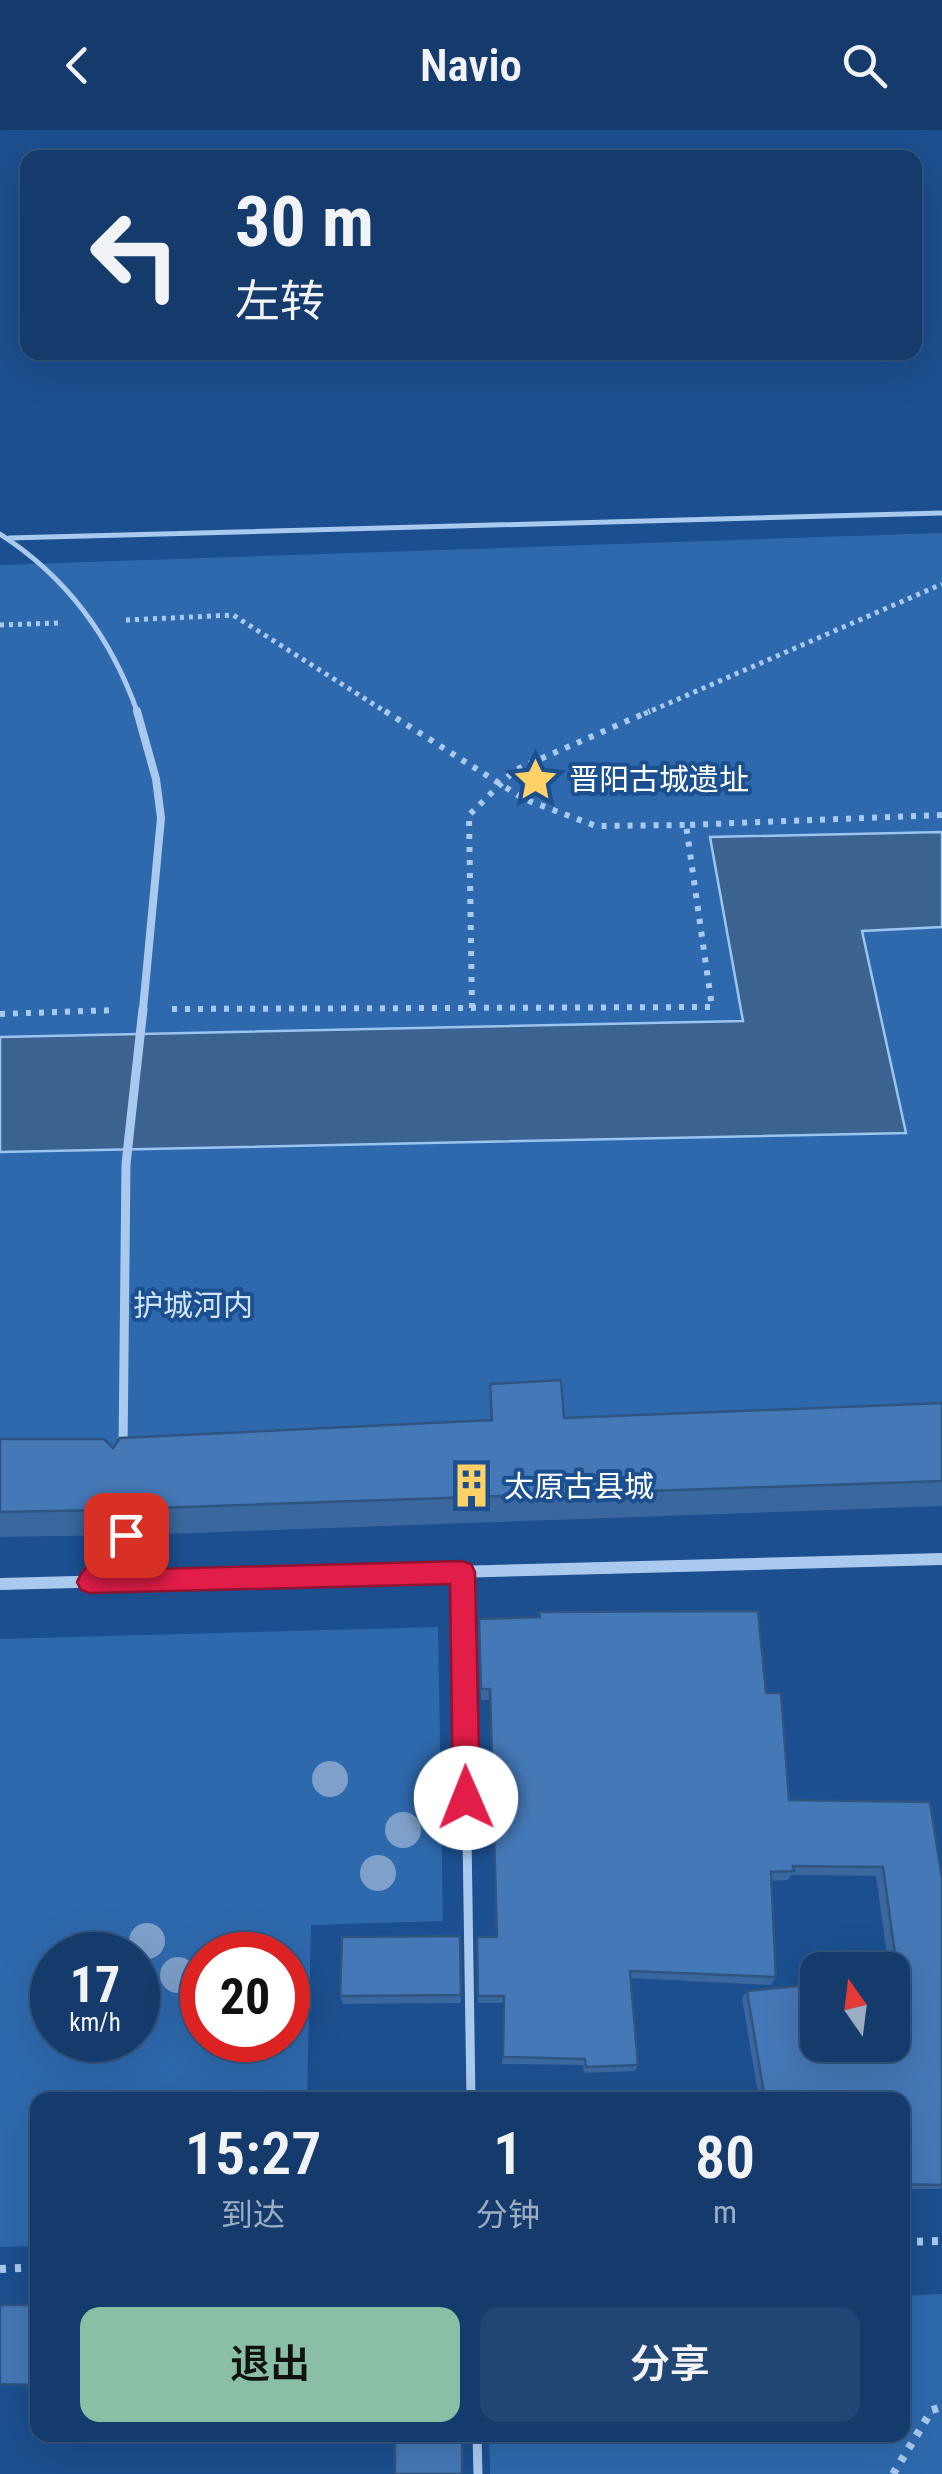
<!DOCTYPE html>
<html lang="zh">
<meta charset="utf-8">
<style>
:root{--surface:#143b6b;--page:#214673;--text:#f1f3f6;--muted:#9dadc1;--line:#33557e;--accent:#8abfa5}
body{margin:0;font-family:"Roboto Condensed","Noto Sans SC",sans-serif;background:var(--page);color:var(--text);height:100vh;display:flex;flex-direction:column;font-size:38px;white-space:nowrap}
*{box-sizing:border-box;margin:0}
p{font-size:32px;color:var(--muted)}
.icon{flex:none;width:55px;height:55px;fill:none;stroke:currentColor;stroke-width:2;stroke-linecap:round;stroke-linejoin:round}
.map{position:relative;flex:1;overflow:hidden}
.drawer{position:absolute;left:30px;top:1962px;width:880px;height:350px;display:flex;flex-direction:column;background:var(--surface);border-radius:20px;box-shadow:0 10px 40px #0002,0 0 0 2px var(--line)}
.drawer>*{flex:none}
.guide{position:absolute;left:20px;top:20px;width:902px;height:210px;border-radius:20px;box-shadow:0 10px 40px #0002,0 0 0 2px var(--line);background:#143b6b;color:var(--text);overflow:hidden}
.needle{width:65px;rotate:346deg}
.buttons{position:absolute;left:800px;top:1822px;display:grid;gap:20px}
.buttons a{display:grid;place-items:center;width:110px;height:110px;border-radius:20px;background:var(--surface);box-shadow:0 10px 40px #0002,0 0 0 2px var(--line);font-size:50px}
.speed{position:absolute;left:30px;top:1802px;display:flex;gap:20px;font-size:50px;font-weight:700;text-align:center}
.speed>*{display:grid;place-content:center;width:130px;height:130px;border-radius:50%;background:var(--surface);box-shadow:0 10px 40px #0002,0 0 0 2px var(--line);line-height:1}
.speed small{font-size:25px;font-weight:400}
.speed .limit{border:15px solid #d22;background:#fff;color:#111}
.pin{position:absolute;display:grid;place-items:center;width:85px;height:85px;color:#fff;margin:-42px;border-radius:20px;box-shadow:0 5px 15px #0006}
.me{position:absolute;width:110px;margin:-55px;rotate:359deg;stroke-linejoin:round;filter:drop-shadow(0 0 8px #0008)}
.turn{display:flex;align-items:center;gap:35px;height:210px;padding:0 50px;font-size:45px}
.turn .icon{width:130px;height:130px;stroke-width:2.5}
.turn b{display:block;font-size:70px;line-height:85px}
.eta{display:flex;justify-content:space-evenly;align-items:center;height:170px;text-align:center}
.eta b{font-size:60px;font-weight:600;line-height:70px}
.cta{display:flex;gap:20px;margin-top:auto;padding:20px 50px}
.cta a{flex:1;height:115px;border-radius:20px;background:var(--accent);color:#111;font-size:40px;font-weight:600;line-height:115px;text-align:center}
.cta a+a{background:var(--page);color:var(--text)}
header{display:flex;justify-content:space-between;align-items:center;height:130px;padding:0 50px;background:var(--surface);font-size:45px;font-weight:600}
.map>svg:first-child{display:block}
</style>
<header><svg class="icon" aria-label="back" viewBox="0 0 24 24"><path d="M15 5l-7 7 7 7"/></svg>Navio<svg class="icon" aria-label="search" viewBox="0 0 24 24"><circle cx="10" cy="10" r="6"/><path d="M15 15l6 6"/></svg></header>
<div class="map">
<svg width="942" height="2344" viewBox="0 0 942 2344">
<rect width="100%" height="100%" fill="#1b4f8f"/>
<g fill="#2e69ad" fill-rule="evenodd">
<polygon points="942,403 942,702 860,706 744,891 0,906 0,435"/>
<polygon points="942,797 942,1300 0,1335 0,1022 905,1003 862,800"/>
<path d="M438,1497L443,1791L311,1795L307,1970H38L37,2116L0,2117V1509ZM52,1825H138V1910H52ZM288,1825V1910H202V1825Z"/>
<polygon points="942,2164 942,2344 490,2344 489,2305 902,2305 903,2166"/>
</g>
<polygon fill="#3c6290" stroke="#9cc4f0" stroke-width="2.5" points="942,702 942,797 862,801 906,1003 0,1022 0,907 743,891 710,707"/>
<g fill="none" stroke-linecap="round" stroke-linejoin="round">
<g stroke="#a9c9ee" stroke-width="5" stroke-dasharray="4 5" stroke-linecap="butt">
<polyline points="126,490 233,485 389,584"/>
<polyline points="0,495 58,493"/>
<polyline points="644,584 942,454"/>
</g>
<g stroke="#a9c9ee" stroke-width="6" stroke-dasharray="5 8" stroke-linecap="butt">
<polyline points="385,581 524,669 596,696 686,695"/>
<polyline points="472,878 469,685 515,640 650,581"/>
<polyline points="172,879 712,877 686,695 942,685"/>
<polyline points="0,884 115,880"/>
</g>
<g stroke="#a9c9ee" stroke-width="8" stroke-dasharray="6 9" stroke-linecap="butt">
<polyline points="902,2112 942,2111"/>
<polyline points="0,2139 38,2137"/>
<polyline points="893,2344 932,2280 942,2277"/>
</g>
<g stroke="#a9c9ee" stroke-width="5">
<path d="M0,404C67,447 112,509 138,584"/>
<polyline points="9,408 942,383"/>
</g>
<polyline stroke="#a9c9ee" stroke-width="8" points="137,581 156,649 161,688 143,879"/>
<g stroke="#a9c9ee" stroke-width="9">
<polyline points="463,1442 471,1970"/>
<polyline points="477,2305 478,2344"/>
</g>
<polyline stroke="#a9c9ee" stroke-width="9" points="123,1320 126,1034 143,879"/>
<g stroke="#a9c9ee" stroke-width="12">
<polyline points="89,1452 126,1405"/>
<polyline points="0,1454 942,1429"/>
</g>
</g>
<g fill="#7ea0ca">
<circle cx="330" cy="1649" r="18"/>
<circle cx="403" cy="1700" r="18"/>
<circle cx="378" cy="1743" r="18"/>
<circle cx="147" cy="1811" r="18"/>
<circle cx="178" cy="1845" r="18"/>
</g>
<g fill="#3a679d">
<polygon points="490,1254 564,1288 942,1273 942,1376 136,1405 126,1395 113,1405 0,1407 0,1309 113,1318 490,1290"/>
<polygon points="479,1489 766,1563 789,1670 942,1749 942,2057 938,2059 902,2059 902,1970 759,1970 742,1868 747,1861 892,1915 892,1840 889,1840 876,1746 791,1745 788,1750 772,1751 776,1847 771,1855 630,1848 638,1935 635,1941 584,1943 583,1935 502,1934 503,1873 478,1873 477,1807 496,1807 490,1570 481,1570"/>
<polygon points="460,1806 461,1873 343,1874 340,1866"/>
</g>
<polygon fill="#305480" points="116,1370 126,1395 113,1405 103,1380"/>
<g fill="#4478b7" stroke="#305480" stroke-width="2.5">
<polygon points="561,1250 564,1288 942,1273 942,1351 126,1379 116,1370 103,1380 0,1382 0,1309 104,1309 113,1318 120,1308 492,1290 490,1254"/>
<polygon points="758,1481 766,1563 781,1563 789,1670 930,1672 942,1749 942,2055 902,2054 902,1970 765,1970 747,1861 818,1854 818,1915 892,1915 892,1846 898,1846 883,1737 793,1736 794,1741 771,1742 776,1847 630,1841 638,1935 586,1937 585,1929 503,1927 504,1866 478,1866 477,1807 497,1807 490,1559 481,1559 479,1489 540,1487 539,1482"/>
<polygon points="460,1806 461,1865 340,1866 342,1807"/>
<polygon points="0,2175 38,2175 38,2255 0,2254"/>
<rect x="395" y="2305" width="67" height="39"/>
</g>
<polygon fill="#e11d48" stroke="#92132f" stroke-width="2.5" points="126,1394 134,1397 138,1405 114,1440 462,1431 471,1434 475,1442 480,1668 476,1678 466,1681 457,1678 453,1668 450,1454 90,1463 81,1460 77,1452 81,1444 117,1397"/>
<defs>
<symbol id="sight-bare" viewBox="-9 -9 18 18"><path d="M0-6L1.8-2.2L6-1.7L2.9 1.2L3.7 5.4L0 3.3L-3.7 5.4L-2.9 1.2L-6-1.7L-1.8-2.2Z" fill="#ffd166" stroke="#1b4f8f" stroke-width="2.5" paint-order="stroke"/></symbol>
<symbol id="building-bare" viewBox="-9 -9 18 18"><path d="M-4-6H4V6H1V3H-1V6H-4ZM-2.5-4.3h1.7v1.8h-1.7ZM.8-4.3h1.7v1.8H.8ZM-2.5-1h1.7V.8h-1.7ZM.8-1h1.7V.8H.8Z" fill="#ffd166" stroke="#1b4f8f" stroke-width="2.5" paint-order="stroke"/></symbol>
</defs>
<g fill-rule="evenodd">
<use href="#sight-bare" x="504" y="618" width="63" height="63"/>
<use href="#building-bare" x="440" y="1324" width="63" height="63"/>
</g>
<g text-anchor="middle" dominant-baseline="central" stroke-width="8" stroke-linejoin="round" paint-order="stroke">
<g font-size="30" fill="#fff" stroke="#1b4f8f" text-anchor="start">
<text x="569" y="649">晋阳古城遗址</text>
<text x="504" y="1356">太原古县城</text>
</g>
<g font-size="30" fill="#cfe3fa" stroke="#1b4f8f">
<text x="193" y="1175">护城河内</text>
</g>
</g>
</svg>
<div class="buttons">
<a><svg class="needle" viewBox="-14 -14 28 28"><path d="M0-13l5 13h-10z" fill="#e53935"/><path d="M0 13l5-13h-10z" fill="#9dadc1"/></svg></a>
</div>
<div class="speed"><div>17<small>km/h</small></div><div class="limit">20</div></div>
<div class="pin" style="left:126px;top:1405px;background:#d93025"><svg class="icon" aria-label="arrive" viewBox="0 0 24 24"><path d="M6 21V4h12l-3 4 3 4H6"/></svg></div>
<svg class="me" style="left:466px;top:1668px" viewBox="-20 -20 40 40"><circle r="19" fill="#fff"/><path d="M0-13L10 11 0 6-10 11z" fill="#e11d48"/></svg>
<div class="guide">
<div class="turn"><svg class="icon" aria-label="left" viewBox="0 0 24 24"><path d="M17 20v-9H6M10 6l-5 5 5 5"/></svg><div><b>30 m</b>左转</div></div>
</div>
<section class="drawer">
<div class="eta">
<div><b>15:27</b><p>到达</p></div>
<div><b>1</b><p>分钟</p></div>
<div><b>80</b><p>m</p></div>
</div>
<div class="cta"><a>退出</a><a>分享</a></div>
</section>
</div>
